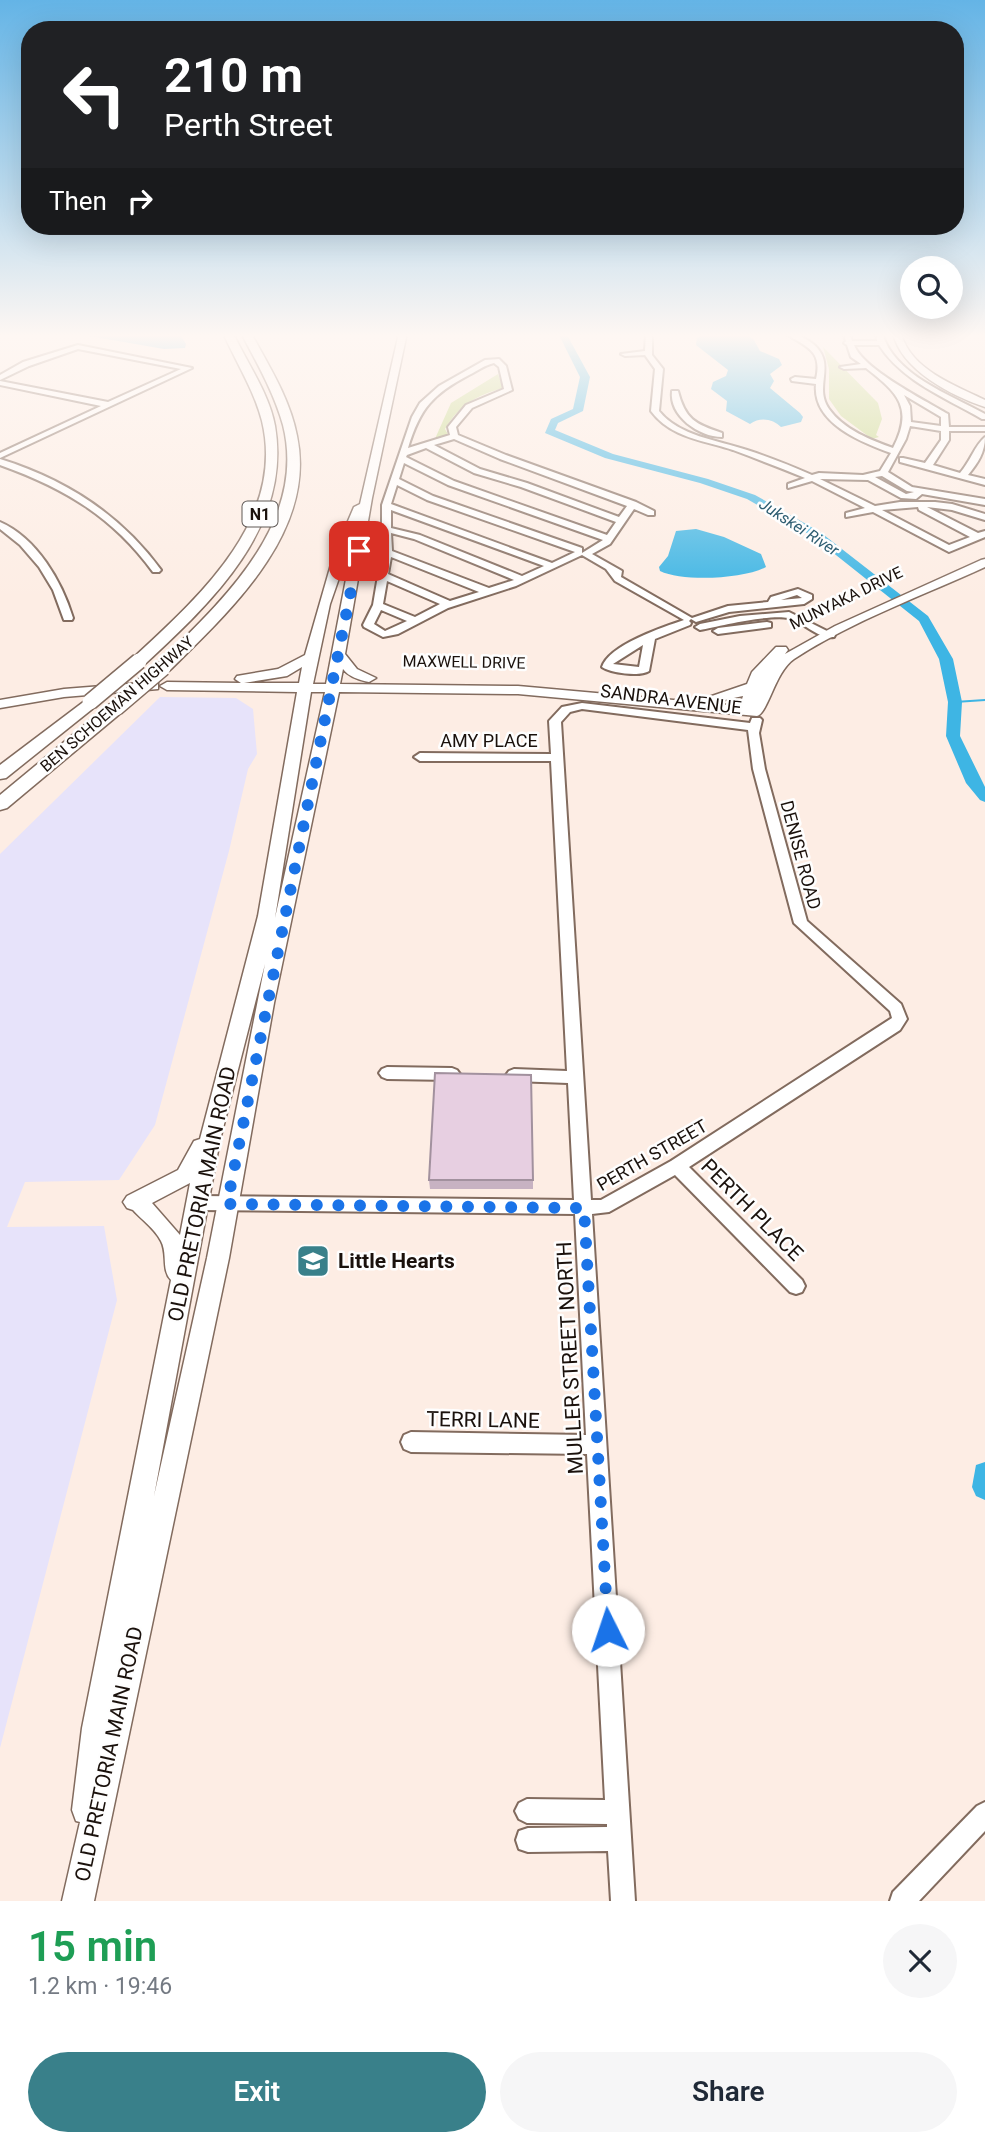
<!DOCTYPE html>
<meta charset="utf-8">
<style>
:root{--surface:#fff;--page:#f6f6f7;--text:#1f2937;--muted:#747a83;--accent:#39808a}
body{margin:0;font-family:Roboto,sans-serif;background:var(--page);color:var(--text);height:100vh;display:flex;flex-direction:column;font-size:26px;white-space:nowrap}
*{box-sizing:border-box;margin:0}
p{font-size:23px;color:var(--muted)}
.icon{flex:none;width:38px;height:38px;fill:none;stroke:currentColor;stroke-width:2;stroke-linecap:round;stroke-linejoin:round}
.map{position:relative;height:1901px;overflow:hidden}
.sheet{display:flex;flex-direction:column;background:var(--surface);flex:1}
.sheet>*{flex:none}
.banner{position:absolute;left:21px;top:21px;width:943px;height:214px;border-radius:28px;box-shadow:0 7px 28px #0002;background:#202124;color:#fff;overflow:hidden}
.buttons{position:absolute;left:900px;top:256px;display:grid;gap:14px}
.buttons a{display:grid;place-items:center;width:63px;height:63px;border-radius:50%;background:var(--surface);box-shadow:0 7px 28px #0002;font-size:35px}
.pin{position:absolute;display:grid;place-items:center;width:60px;height:60px;color:#fff;margin:-30px;border-radius:14px;box-shadow:0 4px 10px #0006}
.me{position:absolute;width:77px;margin:-38px;rotate:356deg;stroke-linejoin:round;filter:drop-shadow(0 0 5px #0008)}
.turn{display:flex;align-items:center;gap:24px;height:147px;padding:0 28px;font-size:32px}
.turn .icon{width:91px;height:91px;stroke-width:2.5}
.turn b{display:block;font-size:49px;line-height:60px}
.then{display:flex;align-items:center;height:66px;padding:0 28px;background:#0003;gap:14px;font-size:26px}
.round{display:grid;place-items:center;flex:none;width:74px;height:74px;border-radius:37px;background:var(--page)}
.headline{display:flex;align-items:center;justify-content:space-between;height:119px;padding:0 28px}
h1{font-size:42px;font-weight:600;line-height:52px;color:#1e9e55}
.button{display:flex;gap:14px;margin-top:auto;padding:14px 28px}
.button a{flex:1;height:80px;border-radius:42px;background:var(--accent);color:#fff;font-size:28px;font-weight:600;line-height:80px;text-align:center}
.button a+a{background:var(--page);color:var(--text)}
.map>svg:first-child{display:block}
</style>
<div class="map">
<svg width="985" height="1901" viewBox="0 0 985 1901">
<rect width="100%" height="100%" fill="#fdede4"/>
<polygon fill="#e7e3fa" points="160,697 236,698 253,709 257,754 248,769 229,851 155,1125 119,1180 25,1182 7,1227 104,1226 117,1300 0,1748 0,854"/>
<g fill="#c2d783">
<polygon points="823,347 878,403 882,419 876,435 879,437 872,439 841,416 829,399 829,369"/>
<path d="M498,374L503,388C476,396 460,404 445,429L449,436L434,441L451,403Z"/>
</g>
<g fill="#3eb5e4">
<polygon points="133,333 179,333 186,344 185,348 164,349 89,336"/>
<path d="M705,333H744L754,340L760,351L779,359L782,365L770,374L774,381L770,388L800,413L803,417L801,422L781,427C774,420 761,416 750,424L726,411L727,401L711,389L713,382L726,376L728,370L696,345L697,338Z"/>
<path d="M696,529L724,537L761,554L766,567C744,579 683,582 660,571L659,567L668,556L676,531Z"/>
</g>
<g fill="none" stroke-linecap="round" stroke-linejoin="round">
<polyline stroke="#3eb5e4" stroke-width="2" points="955,702 985,700"/>
<g fill="#3eb5e4" fill-rule="evenodd">
<polygon points="558,333 566,333 590,377 583,411 558,423 555,430 613,454 708,479 755,495 820,532 928,616 953,659 962,702 960,736 985,787 985,802 980,800 966,783 946,736 948,702 939,659 919,621 812,536 747,499 700,483 605,458 545,433 551,419 573,409 580,377"/>
<polygon points="985,1462 985,1500 976,1496 972,1487 976,1465"/>
</g>
<defs>
<g id="minor">
<path d="M646,333H652V355L663,369L659,411C679,436 717,440 747,450C769,457 791,466 812,475L819,473L863,475L880,471L891,453C861,442 812,423 816,384L792,381L791,379L795,377L816,379C823,349 805,347 785,333C794,332 801,336 809,341C840,362 812,385 829,409C844,430 871,440 893,448C914,408 898,393 866,368L844,369L840,367L861,364L851,357L847,345L844,343L846,341L843,333H849L852,341H877L876,333H882C894,375 949,394 985,414V419H982C946,398 902,381 879,345H854C863,369 924,400 948,414L949,427H985V431H949V440L933,465L960,473C970,462 975,445 985,437C985,452 978,463 968,475L985,479V485L900,462V458H903L925,463L941,440V431L910,426L906,439L888,472L912,487L985,499V505L922,494L916,499L901,498L868,480L820,479L875,506L900,502H935L952,504L985,514V520L952,510L927,507L978,533L985,531V537L949,552L873,512L846,517V513L865,508L812,481L788,488V484L805,478C781,468 757,459 733,450C703,440 671,438 651,411L655,369L645,355L625,356L621,354L645,351ZM904,395L941,417V426L911,422L910,406ZM882,476L907,491L914,492L906,494L875,477ZM918,507L919,510L970,537L949,545L882,510Z"/>
<polygon points="78,345 192,368 0,458 0,453 101,406 0,385 0,381 108,402 181,369 78,349 29,366 0,380 0,375 23,362"/>
<path d="M499,359L506,366L512,390L472,408L456,427L458,435L506,455L636,502L654,511V515H648L634,509L610,544L592,554L622,571L621,577L692,618L728,606L768,602L771,597L798,589L812,595V599L804,604L729,612L696,622L691,619L689,621L691,623L690,625L655,639L649,671C640,677 611,673 602,667C609,645 663,627 684,620L615,581L606,569L582,555L516,586L448,608L398,634L383,637L364,627L363,625L373,605L382,552V505L412,417L420,403L439,386L485,360ZM494,363L499,367L504,389L466,405L448,427L450,435L408,448C420,408 433,394 469,375C477,371 485,365 494,363ZM454,439L500,459L627,506L619,517L527,483L480,469L434,445ZM426,448L474,473L521,487L616,522L607,535L454,481L406,457L407,455ZM404,463L448,485L603,540L582,553V548L433,496L399,479ZM397,485L427,500L575,552L552,563L391,504ZM391,510L544,566L522,576L420,535L391,528ZM391,533L414,539L514,580L489,588L392,551ZM391,557L479,592L450,601L388,574ZM387,581L440,604L415,617L383,604ZM797,595L802,598L781,600ZM381,610L407,621L385,631L374,624ZM643,645L639,667L613,664Z"/>
<path d="M672,391H678C685,419 695,424 722,433V437C699,437 669,416 672,391Z"/>
<path d="M0,459C65,479 121,515 161,570L159,572H153C112,516 64,488 0,465Z"/>
<path d="M0,522C37,538 62,582 73,618L72,620H64L53,590L39,567L20,545L0,529Z"/>
<path d="M789,612L835,635L834,637C817,639 804,622 788,618C770,614 719,626 700,630L695,627L700,624L740,616Z"/>
<polygon points="767,622 771,623 771,627 718,634 713,631 718,628"/>
<path d="M582,703L750,723L752,718H760L762,720L759,733L765,769L807,921L901,1004L907,1019L900,1030L689,1167L802,1280L805,1286L802,1292L796,1294L790,1292L675,1175L609,1212L592,1214L635,1901H611L608,1851L528,1852L519,1849L516,1840L519,1831L528,1828L607,1827V1824L527,1823L519,1819L515,1811L519,1803L527,1799L605,1800L587,1454L411,1452L404,1449L401,1442L404,1435L411,1432L586,1435L575,1214L198,1210L192,1208L190,1203L192,1198L198,1196L574,1200L568,1083L514,1081L509,1079L506,1075L509,1071L514,1069L567,1071L551,761H420L414,757L420,753L551,754L549,721L562,707ZM582,709L748,730L753,769L794,923L890,1011L892,1018L671,1161L601,1200H591L561,722L570,712Z"/>
<polygon points="387,1067 452,1068 457,1070 460,1074 457,1078 452,1080 387,1079 382,1077 379,1073 382,1069"/>
<polygon points="985,1802 985,1831 919,1901 890,1901 893,1892 977,1806"/>
</g>
<g id="major">
<path d="M399,333H407L372,498L345,654L357,669L376,678L369,682C359,680 349,677 343,669L340,684L518,686L740,706L743,696L710,703L703,699L747,684L752,672L776,647H786L788,650L785,654L835,626L981,560L985,559V567C922,596 852,621 794,659C775,672 768,713 757,716L518,694L339,692L274,1003L229,1258L94,1901H62L80,1822L76,1821L72,1810L82,1728L171,1280C161,1270 168,1254 161,1241C155,1229 142,1220 133,1210L127,1208L123,1202L127,1196L178,1170L194,1141L200,1139L258,916L297,692L167,690L160,686L167,682L241,683L235,679L237,676L278,669L305,655L334,554L354,507L360,504ZM355,532L326,684H313L330,604ZM302,667L299,683H244L287,676ZM311,692H325L275,918ZM265,964L207,1258L154,1496L220,1140ZM190,1183L180,1235L152,1203Z"/>
<path d="M893,333H901C910,369 954,385 985,400V407C952,396 901,370 893,333Z"/>
<polygon points="153,682 158,683 158,689 64,697 0,708 0,700 64,689"/>
</g>
<g id="highway">
<path d="M223,333H233C247,363 269,393 275,426C292,527 212,602 145,664H133V658C198,598 286,520 262,421C254,390 236,362 223,333Z"/>
<path d="M241,333H251C269,366 290,399 297,436C317,532 230,611 169,671H157V665C220,603 308,524 283,425C274,393 257,363 241,333Z"/>
<polygon points="90,697 96,698 96,706 6,778 0,779 0,765"/>
<polygon points="116,703 122,704 124,708 122,712 7,808 0,810 0,795 110,704"/>
</g>
</defs>
<use href="#minor" stroke="#826b5e" stroke-width="4"/>
<use href="#major" stroke="#826b5e" stroke-width="3"/>
<use href="#highway" stroke="#826b5e" stroke-width="3"/>
<use href="#minor" fill="#fff" fill-rule="evenodd"/>
<use href="#major" fill="#fff" fill-rule="evenodd"/>
<use href="#highway" fill="#fff" fill-rule="evenodd"/>
<defs>
<g id="highway-bridge">
<polyline points="90,702 139,661"/>
<polyline points="116,708 163,668"/>
</g>
</defs>
<use href="#highway-bridge" stroke="#826b5e" stroke-width="18" stroke-linecap="butt"/>
<use href="#highway-bridge" stroke="#fff" stroke-width="15"/>
</g>
<polygon fill="#c7b2c2" points="429,1180 533,1180 533,1189 430,1189"/>
<polygon fill="#e7cfe1" stroke="#a2919e" stroke-width="2" points="435,1073 531,1075 533,1180 429,1180"/>
<linearGradient id="sky" x2="0" y2="1"><stop stop-color="#64b4e6"/><stop offset="0.56" stop-color="#fef7f3"/><stop offset="1" stop-color="#fef7f3" stop-opacity="0"/></linearGradient>
<rect width="985" height="599" fill="url(#sky)"/>
<g fill="none" stroke-linecap="round" stroke-linejoin="round">
<polyline stroke="#1a73e8" stroke-width="12" stroke-dasharray="0 21.6" points="359,551 227,1204 584,1208 608,1630"/>
</g>
<defs>
<symbol id="school-square" viewBox="-11 -11 22 22"><rect x="-9" y="-9" width="18" height="18" rx="4" fill="#39808a" stroke="#fefefe"/><path d="M0-5L7-2L0 1L-7-2ZM-4 1L0 2.5L4 1V4Q0 6-4 4Z" fill="#fff"/></symbol>
</defs>
<g fill-rule="evenodd">
<use href="#school-square" x="294" y="1242" width="38" height="38"/>
</g>
<g text-anchor="middle" dominant-baseline="central" stroke-width="5" stroke-linejoin="round" paint-order="stroke">
<rect fill="#fefefe" stroke="#5e5855" stroke-width="2" x="242.5" y="501.5" width="35" height="25" rx="5"/>
<g font-size="16" font-weight="bold" fill="#1a110c">
<text x="260" y="514">N1</text>
</g>
<g font-size="16" font-style="italic" fill="#2f5e72" stroke="#fefefe">
<text transform="translate(799 527) rotate(33)">Jukskei River</text>
</g>
<g font-size="16" fill="#1a110c" stroke="#fefefe">
<text transform="translate(846 598) rotate(-26)">MUNYAKA DRIVE</text>
<text transform="translate(464 662) rotate(1)">MAXWELL DRIVE</text>
<text transform="translate(117 704) rotate(-41)">BEN SCHOEMAN HIGHWAY</text>
</g>
<g font-size="18" fill="#1a110c" stroke="#fefefe">
<text transform="translate(671 699) rotate(7)">SANDRA AVENUE</text>
<text x="489" y="740">AMY PLACE</text>
<text transform="translate(801 855) rotate(75)">DENISE ROAD</text>
<text transform="translate(652 1155) rotate(-30)">PERTH STREET</text>
</g>
<g font-size="21" fill="#1a110c" stroke="#fefefe">
<text transform="translate(202 1194) rotate(-78)">OLD PRETORIA MAIN ROAD</text>
<text transform="translate(752 1210) rotate(45)">PERTH PLACE</text>
<text transform="translate(570 1358) rotate(-93)">MULLER STREET NORTH</text>
<text transform="translate(483 1420) rotate(1)">TERRI LANE</text>
<text transform="translate(109 1754) rotate(-78)">OLD PRETORIA MAIN ROAD</text>
</g>
<g font-size="21" font-weight="bold" fill="#1a110c" stroke="#fefefe" text-anchor="start">
<text x="338" y="1261">Little Hearts</text>
</g>
</g>
</svg>
<div class="buttons">
<a><svg class="icon" aria-label="search" viewBox="0 0 24 24"><circle cx="10" cy="10" r="6"/><path d="M15 15l6 6"/></svg></a>
</div>
<div class="pin" style="left:359px;top:551px;background:#d93025"><svg class="icon" aria-label="arrive" viewBox="0 0 24 24"><path d="M6 21V4h12l-3 4 3 4H6"/></svg></div>
<svg class="me" style="left:608px;top:1630px" viewBox="-20 -20 40 40"><circle r="19" fill="#fff"/><path d="M0-13L10 11 0 6-10 11z" fill="#1a73e8"/></svg>
<div class="banner">
<div class="turn"><svg class="icon" aria-label="left" viewBox="0 0 24 24"><path d="M17 20v-9H6M10 6l-5 5 5 5"/></svg><div><b>210 m</b>Perth Street</div></div>
<div class="then">Then<svg class="icon" aria-label="right" viewBox="0 0 24 24"><path d="M7 20v-9h11M14 6l5 5-5 5"/></svg></div>
</div>
</div>
<section class="sheet">
<div class="headline"><div><h1>15 min</h1><p>1.2 km · 19:46</p></div><a class="round"><svg class="icon" aria-label="close" viewBox="0 0 24 24"><path d="M6 6l12 12M18 6L6 18"/></svg></a></div>
<div class="button"><a>Exit</a><a>Share</a></div>
</section>
